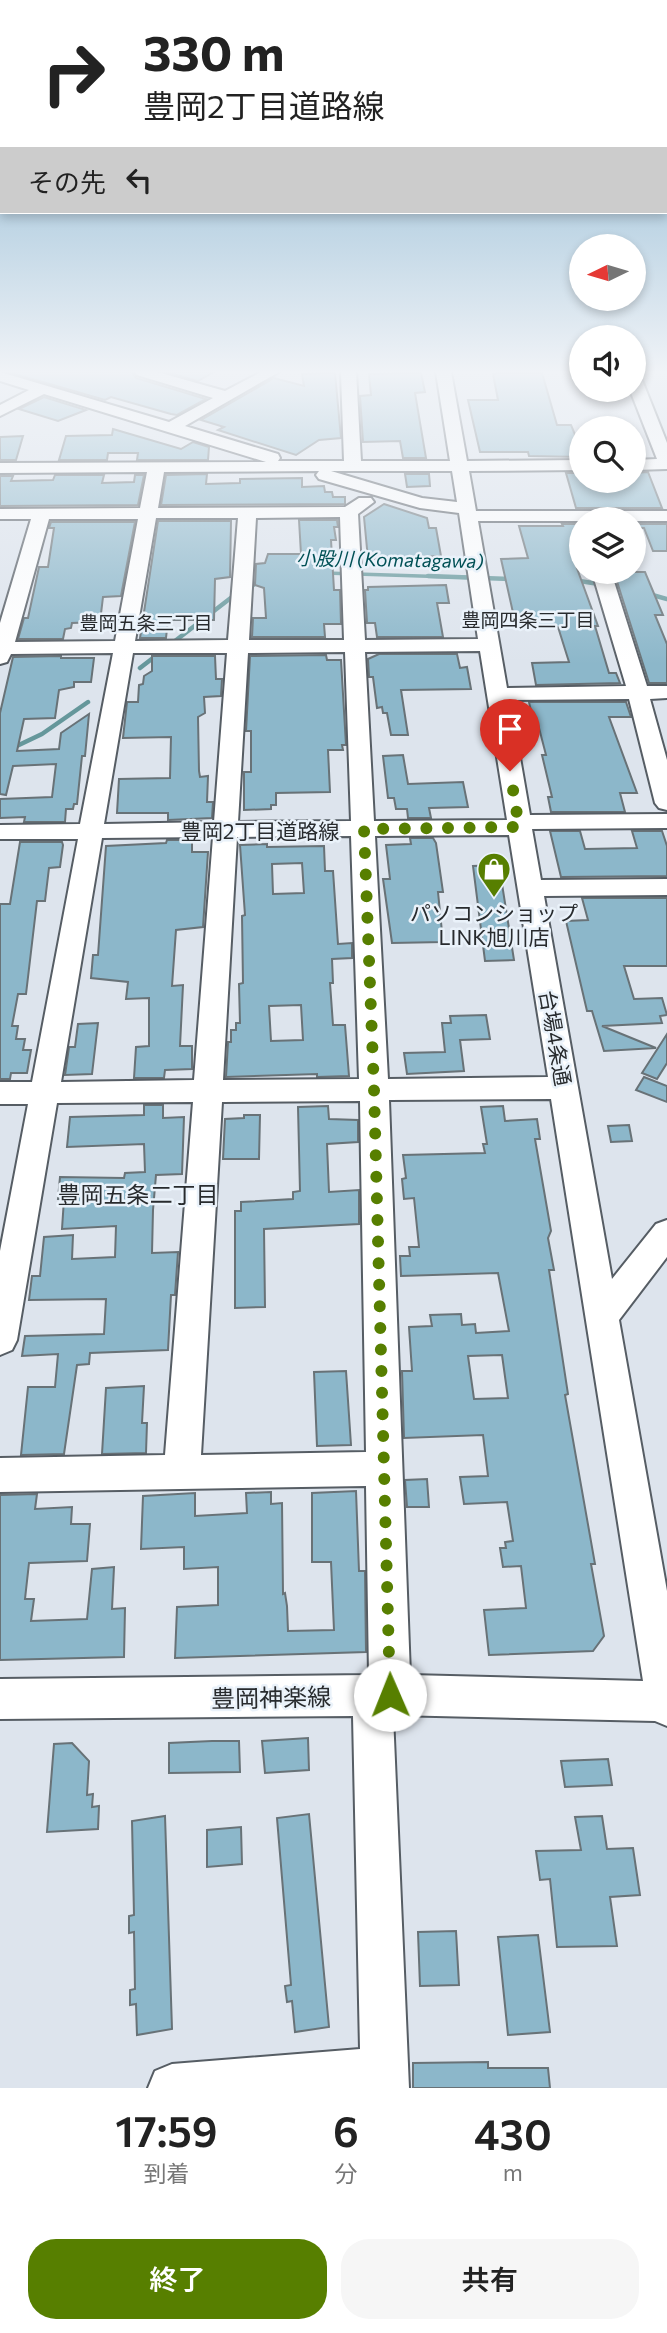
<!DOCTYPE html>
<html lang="ja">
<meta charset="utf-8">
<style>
:root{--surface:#fff;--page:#f6f6f6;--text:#222;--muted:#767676;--accent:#577f00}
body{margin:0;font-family:Commissioner,"Noto Sans JP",sans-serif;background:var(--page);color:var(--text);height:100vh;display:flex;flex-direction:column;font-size:26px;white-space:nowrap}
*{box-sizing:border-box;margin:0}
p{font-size:23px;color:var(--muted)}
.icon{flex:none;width:38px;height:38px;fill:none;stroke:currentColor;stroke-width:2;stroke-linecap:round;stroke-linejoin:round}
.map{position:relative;height:2088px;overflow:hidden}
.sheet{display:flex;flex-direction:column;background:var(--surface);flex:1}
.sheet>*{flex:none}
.top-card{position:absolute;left:0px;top:0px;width:668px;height:214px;box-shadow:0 4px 10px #0003;background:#fff;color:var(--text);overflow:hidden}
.needle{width:46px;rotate:265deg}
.fabs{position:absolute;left:569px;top:234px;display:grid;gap:14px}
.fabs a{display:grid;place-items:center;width:77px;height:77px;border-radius:50%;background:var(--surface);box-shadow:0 4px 10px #0003;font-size:35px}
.pin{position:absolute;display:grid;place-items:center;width:60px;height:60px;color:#fff;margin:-72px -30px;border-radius:50% 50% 50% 0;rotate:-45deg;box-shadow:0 0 7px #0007}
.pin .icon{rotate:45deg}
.me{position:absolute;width:77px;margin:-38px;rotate:359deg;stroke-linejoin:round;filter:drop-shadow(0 0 5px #0008)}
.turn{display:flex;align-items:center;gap:24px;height:147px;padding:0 28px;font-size:32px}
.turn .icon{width:91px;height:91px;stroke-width:2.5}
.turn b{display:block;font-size:49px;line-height:60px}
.then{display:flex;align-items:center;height:66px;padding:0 28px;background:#0003;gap:14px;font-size:26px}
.eta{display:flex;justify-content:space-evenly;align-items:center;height:119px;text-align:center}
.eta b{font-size:42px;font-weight:600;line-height:49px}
.cta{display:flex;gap:14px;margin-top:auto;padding:14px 28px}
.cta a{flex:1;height:80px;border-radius:28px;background:var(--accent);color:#fff;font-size:28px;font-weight:600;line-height:80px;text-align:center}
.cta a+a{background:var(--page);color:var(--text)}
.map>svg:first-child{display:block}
</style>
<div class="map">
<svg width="667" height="2088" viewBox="0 0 667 2088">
<rect width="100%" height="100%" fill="#dde4ed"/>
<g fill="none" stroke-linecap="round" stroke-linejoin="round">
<polyline stroke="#65979b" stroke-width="3.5" points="325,573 483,578"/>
<g stroke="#65979b" stroke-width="4.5">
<polyline points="428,576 513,579"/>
<polyline points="573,580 625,588"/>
<polyline points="649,594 667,599"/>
<polyline points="140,668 232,597 260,581"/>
<polyline points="0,754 42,734 88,702"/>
</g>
</g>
<g fill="#8cb7ca" stroke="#687277" stroke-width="2" fill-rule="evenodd">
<polygon points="8,372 132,372 136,378 206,399 177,415 171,414 111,397 105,400"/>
<polygon points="166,372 214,372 198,381"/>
<polygon points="335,373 341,438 319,440 296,455 218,430 224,427 201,420 274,378 304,386 302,374"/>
<polygon points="421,373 425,392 415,393 426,458 403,458 400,441 363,442 360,396 371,395 369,374"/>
<polygon points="498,373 542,373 557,425 571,425 581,449 581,457 529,456 528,452 480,452 468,400 498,400 493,374"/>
<polygon points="44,397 86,410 58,421 19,409"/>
<polygon points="113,429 181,449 193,442 209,447 208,460 137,460 138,453 108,453 107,460 59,460 66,436 112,435"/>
<polygon points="23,436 16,460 0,460 0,437"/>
<polygon points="634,473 648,472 662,508 576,508 566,473 581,473 581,481 634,481"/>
<polygon points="207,474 206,484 240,483 240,479 302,478 302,487 324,486 325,492 332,492 333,497 345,497 345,504 161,505 166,475"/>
<polygon points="405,474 429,474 430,486 407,487"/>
<polygon points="55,475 104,475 102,483 134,482 135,475 144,475 138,505 0,506 0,476 13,476 11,481 53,480"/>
<polygon points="384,504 427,518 429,528 436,528 441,556 368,559 364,517"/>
<polygon points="299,520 337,520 338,527 334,527 336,540 331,540 334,590 340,590 341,624 324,624 325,637 252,637 253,618 266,618 264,588 255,585 256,564 265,563 268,554 301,554"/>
<polygon points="158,521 231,521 230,577 215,579 214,620 168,620 166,638 140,638"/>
<polygon points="51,522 135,522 121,596 103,597 100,622 72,623 71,628 65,629 63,639 18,639 24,618 28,618 39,567 48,567 54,528 49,528"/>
<polygon points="562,524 579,524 581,552 571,552 598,626 595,626 609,673 616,673 620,683 536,685 532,663 569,662 558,627 516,626 501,559 528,558 519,526 563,526"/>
<polygon points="634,524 667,524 667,551 653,551 644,528 634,528"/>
<polygon points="614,572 645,572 663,615 655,615 667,644 667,683 649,683"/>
<polygon points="446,585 449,603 437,603 443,637 377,637 375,623 367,623 365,590 368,590 368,587"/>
<polygon points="379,654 457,654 460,668 467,667 471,689 401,690 408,735 391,735 387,713 383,713 382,707 377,708 373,677 369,677 368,659"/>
<polygon points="326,655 327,660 341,660 346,745 342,745 343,750 328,750 330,792 276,793 276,805 271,805 271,809 244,810 244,772 251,772 251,731 246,731 250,656"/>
<polygon points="61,656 61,658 94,658 91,682 74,682 74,687 59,690 55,718 24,719 17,751 59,749 61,733 89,714 85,756 82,756 77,804 74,804 73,809 66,809 65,822 24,822 25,817 0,818 0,799 52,797 56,764 13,766 6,795 0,794 0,713 13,657"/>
<polygon points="152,656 215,656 216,679 222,679 221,696 204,697 205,713 198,717 199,771 200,777 208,776 207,802 213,802 212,818 168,820 168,813 117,813 119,779 170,778 171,737 123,738 127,702 138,702 139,685 143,684 144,676 152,671"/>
<polygon points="529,702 626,702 631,717 609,717 637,793 620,793 625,812 551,812 548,797 552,797 542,755 546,755 538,724 534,724"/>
<polygon points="403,755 408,784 463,782 468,807 429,808 431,818 408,818 407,809 396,809 394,798 388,798 383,756"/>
<polygon points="550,831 580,831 585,849 637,848 632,831 662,831 667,846 667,876 561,877"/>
<polygon points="410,838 433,838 436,843 443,892 438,892 443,942 392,943 383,879 390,879 386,845 411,844"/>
<polygon points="167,840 192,840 192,852 208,852 203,927 176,930 172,986 183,985 180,1046 192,1046 192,1069 165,1070 164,1078 134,1078 136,1047 149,1046 149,998 126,999 128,982 91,978 93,955 98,955 106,846 166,843"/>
<polygon points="20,842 62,842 63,845 60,867 49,868 45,901 37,901 26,994 18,994 12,1026 18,1026 16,1039 25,1039 23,1050 31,1050 27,1073 11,1073 10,1079 0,1079 0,904 10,904"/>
<path d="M267,844V847L324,846L325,871H333L338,944L352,943V958L332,959L333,983H330L333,1025H345L349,1076L317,1077V1074L226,1077L228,1042H231V1030H236V1023H240L239,984L243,983L242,916L245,915L240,845ZM302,863L304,893L273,894L272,864ZM301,1005L303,1040L271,1041L269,1006Z"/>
<polygon points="499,865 514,960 485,961 473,866"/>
<polygon points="582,898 667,898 667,966 624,966 634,999 662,998 667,1015 660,1016 662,1023 602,1026 656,1048 604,1051 592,1011 587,1011 566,921 588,920"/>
<polygon points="486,1015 490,1039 460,1040 464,1071 407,1074 404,1053 445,1052 442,1023 451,1023 450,1016"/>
<polygon points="98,1023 92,1074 65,1075 69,1047 75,1047 78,1024"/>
<polygon points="667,1034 667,1063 657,1079 642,1073"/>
<polygon points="644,1077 667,1086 667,1102 636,1090"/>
<polygon points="144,1105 163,1105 163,1118 184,1117 182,1174 156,1175 153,1210 152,1253 178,1252 175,1295 171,1295 168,1350 90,1353 89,1364 77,1365 64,1454 21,1455 28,1387 55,1387 58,1354 22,1356 25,1336 104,1334 106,1299 29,1300 32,1276 40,1276 44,1237 73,1235 72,1259 115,1257 116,1226 62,1229 64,1199 58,1199 60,1177 124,1178 125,1173 145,1172 144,1144 67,1147 70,1117 144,1115"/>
<polygon points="328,1106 329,1119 358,1120 358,1142 327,1144 329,1192 359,1190 359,1224 264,1229 265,1307 235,1308 235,1211 241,1211 241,1202 293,1199 293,1192 300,1191 298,1107"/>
<path d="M503,1106L505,1121L537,1119L540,1139H535L551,1231L548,1238L554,1270H549L568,1394L565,1395L595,1564H591L604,1636L593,1651L489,1655L484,1610L526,1608L521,1566L503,1567L500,1548H506L505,1542L513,1541L507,1502L464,1504L460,1477L488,1476L483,1435L404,1438L402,1371H412L409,1327L432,1326L430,1315L461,1314L462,1325L475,1324L476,1333L509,1331L498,1273L401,1276L400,1256H410L409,1247H419L414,1198L404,1199L402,1179L406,1178L403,1155L485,1153L483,1144H487L481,1107ZM502,1355L508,1398L474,1399L468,1356Z"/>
<polygon points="244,1115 260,1115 259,1159 223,1159 225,1119 244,1118"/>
<polygon points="629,1125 632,1141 611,1142 608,1126"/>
<polygon points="346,1371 351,1445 317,1446 314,1372"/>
<polygon points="144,1386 142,1423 147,1423 146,1453 102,1454 106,1388"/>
<polygon points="427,1479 429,1507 407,1507 405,1480"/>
<polygon points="356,1491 359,1571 365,1571 366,1652 175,1658 177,1607 218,1605 218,1567 184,1569 184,1547 141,1549 143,1496 195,1493 195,1516 247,1513 246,1493 271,1492 271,1504 282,1503 283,1594 285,1593 287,1606 288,1631 334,1630 331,1562 312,1562 312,1493"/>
<polygon points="37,1494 35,1509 72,1507 71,1524 90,1524 87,1561 29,1563 25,1599 34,1599 31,1621 87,1619 92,1569 114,1567 112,1609 125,1608 124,1657 0,1660 0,1495"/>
<polygon points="308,1738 309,1770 265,1773 262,1741"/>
<polygon points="212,1741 239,1741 240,1772 169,1773 169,1743"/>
<polygon points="72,1743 89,1761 87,1795 93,1794 92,1807 99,1806 98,1829 47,1832 54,1744"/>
<polygon points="608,1759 612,1785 565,1787 561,1761"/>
<polygon points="309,1814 329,2027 295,2032 292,2001 287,2002 285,1986 291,1985 277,1818"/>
<polygon points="165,1816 172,2029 137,2035 136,2004 130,2005 130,1990 135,1989 134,1932 129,1933 129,1916 134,1915 132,1821"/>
<polygon points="602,1816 607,1849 633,1848 640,1895 610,1897 617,1946 557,1947 550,1879 540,1880 536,1851 581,1850 575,1817"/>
<polygon points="241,1827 242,1864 207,1867 207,1830"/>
<polygon points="456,1931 459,1985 420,1986 418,1932"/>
<polygon points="538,1935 550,2032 508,2035 498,1937"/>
<polygon points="488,2062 488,2068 548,2068 550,2088 413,2088 413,2063"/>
</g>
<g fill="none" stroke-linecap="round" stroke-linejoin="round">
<defs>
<g id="minor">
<path d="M0,372L169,422L213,398L137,375L135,372H157L225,391L261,372H279L185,426L278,454L280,458L278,461H344L341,372H356L361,461H450L436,372H451L467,461L581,460V470L469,471L476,511H667V521H478L507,688L626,686L592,572H611L647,686H667V698L650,699L667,760V810L659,808L655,803L629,699L510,700L530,815L667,814V828L532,829L541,880L667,879V895L544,896L612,1279L656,1224L667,1220V1257L619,1320L667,1591V1726L655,1721L393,1715L409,2088H148L155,2071L172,2064L360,2049L353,1716L0,1719V1679L369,1675L366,1486L0,1492V1458L165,1455L193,1102L57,1103L17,1340L12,1350L0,1355V1251L28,1104H0V1082H32L78,839H0V825L80,824L113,653L11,654L7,662L0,664V623L31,519H0V509L140,508L147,472L0,473V463L266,462L44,394L0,416V405L29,390L0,381ZM319,471L316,475L319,479L420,508L459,513L478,639L365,640L358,514L374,502L371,498H359L345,507L158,508L164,472ZM331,471H452L457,502L422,498ZM340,517L344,640H249L256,518ZM156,518H238L228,640L135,641ZM49,519H138L115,641L15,642ZM480,651L507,820L374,821L365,652ZM345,652L351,821L238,822L248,653ZM133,653H227L214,822L104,824ZM509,835L548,1077L388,1079L375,836ZM351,836L359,1079L223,1080L237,837ZM213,837L194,1080L61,1082L102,838ZM551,1099L643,1681L410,1675L389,1100ZM360,1101L366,1452L201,1455L222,1102Z"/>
<polygon points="634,375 642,380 667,443 667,469 634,470 634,460 657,459 630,390 634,390"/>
</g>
</defs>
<use href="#minor" stroke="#565d64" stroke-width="4"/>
<use href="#minor" fill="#fff" fill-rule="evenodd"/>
</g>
<linearGradient id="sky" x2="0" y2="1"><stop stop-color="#73a8c9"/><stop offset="0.56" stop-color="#f0f3f7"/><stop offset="1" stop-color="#f0f3f7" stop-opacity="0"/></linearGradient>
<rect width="667" height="664" fill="url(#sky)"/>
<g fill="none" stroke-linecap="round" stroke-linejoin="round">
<polyline stroke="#577f00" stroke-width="12" stroke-dasharray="0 21.6" points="390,1695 374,1089 364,829 519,827 510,771"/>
</g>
<defs>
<symbol id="shop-pin" viewBox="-11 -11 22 30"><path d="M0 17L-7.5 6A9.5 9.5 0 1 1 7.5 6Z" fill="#577f00" stroke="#eaf2fa"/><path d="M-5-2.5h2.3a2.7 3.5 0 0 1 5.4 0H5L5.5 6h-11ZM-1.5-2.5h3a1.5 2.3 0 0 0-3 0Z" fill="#fff"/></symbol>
</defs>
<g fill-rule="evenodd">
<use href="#shop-pin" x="475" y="850" width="38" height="52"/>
</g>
<g text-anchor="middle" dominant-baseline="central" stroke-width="5" stroke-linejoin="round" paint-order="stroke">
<g font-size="19" font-style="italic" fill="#005055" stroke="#eaf2fa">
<text transform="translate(390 559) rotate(1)">小股川 (Komatagawa)</text>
</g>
<g font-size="19" fill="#282b2e" stroke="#eaf2fa">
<text x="528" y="619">豊岡四条三丁目</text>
<text x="146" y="622">豊岡五条三丁目</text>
</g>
<g font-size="21" fill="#282b2e" stroke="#eaf2fa">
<text x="260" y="830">豊岡2丁目道路線</text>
<text transform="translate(556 1038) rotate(80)">台場4条通</text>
</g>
<g font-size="21" fill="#282b2e" stroke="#eaf2fa">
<text x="494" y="912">パソコンショップ<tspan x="494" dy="24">LINK旭川店</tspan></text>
</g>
<g font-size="23" fill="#282b2e" stroke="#eaf2fa">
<text x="138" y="1194">豊岡五条二丁目</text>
</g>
<g font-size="24" fill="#282b2e" stroke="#eaf2fa">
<text transform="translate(271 1697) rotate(-1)">豊岡神楽線</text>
</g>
</g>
</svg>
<div class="fabs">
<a><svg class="needle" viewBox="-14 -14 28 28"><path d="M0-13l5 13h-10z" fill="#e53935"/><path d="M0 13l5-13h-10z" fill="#767676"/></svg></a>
<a><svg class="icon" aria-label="sound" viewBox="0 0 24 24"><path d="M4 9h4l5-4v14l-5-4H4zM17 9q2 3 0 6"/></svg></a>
<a><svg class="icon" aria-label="search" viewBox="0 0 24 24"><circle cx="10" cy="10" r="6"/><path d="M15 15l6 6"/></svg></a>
<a><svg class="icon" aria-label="layers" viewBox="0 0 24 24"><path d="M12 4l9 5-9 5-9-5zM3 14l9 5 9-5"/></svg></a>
</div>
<div class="pin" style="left:510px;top:771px;background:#d93025"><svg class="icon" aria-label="arrive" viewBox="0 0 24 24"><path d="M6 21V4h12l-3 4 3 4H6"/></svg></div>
<svg class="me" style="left:390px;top:1695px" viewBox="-20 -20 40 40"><circle r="19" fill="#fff"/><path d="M0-13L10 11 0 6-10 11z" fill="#577f00"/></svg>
<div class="top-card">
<div class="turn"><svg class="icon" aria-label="right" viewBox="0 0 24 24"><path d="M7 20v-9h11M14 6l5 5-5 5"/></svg><div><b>330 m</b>豊岡2丁目道路線</div></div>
<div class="then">その先<svg class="icon" aria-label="left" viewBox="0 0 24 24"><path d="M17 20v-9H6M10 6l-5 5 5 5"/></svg></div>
</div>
</div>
<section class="sheet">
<div class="eta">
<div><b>17:59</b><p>到着</p></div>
<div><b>6</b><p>分</p></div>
<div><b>430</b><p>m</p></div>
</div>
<div class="cta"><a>終了</a><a>共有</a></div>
</section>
